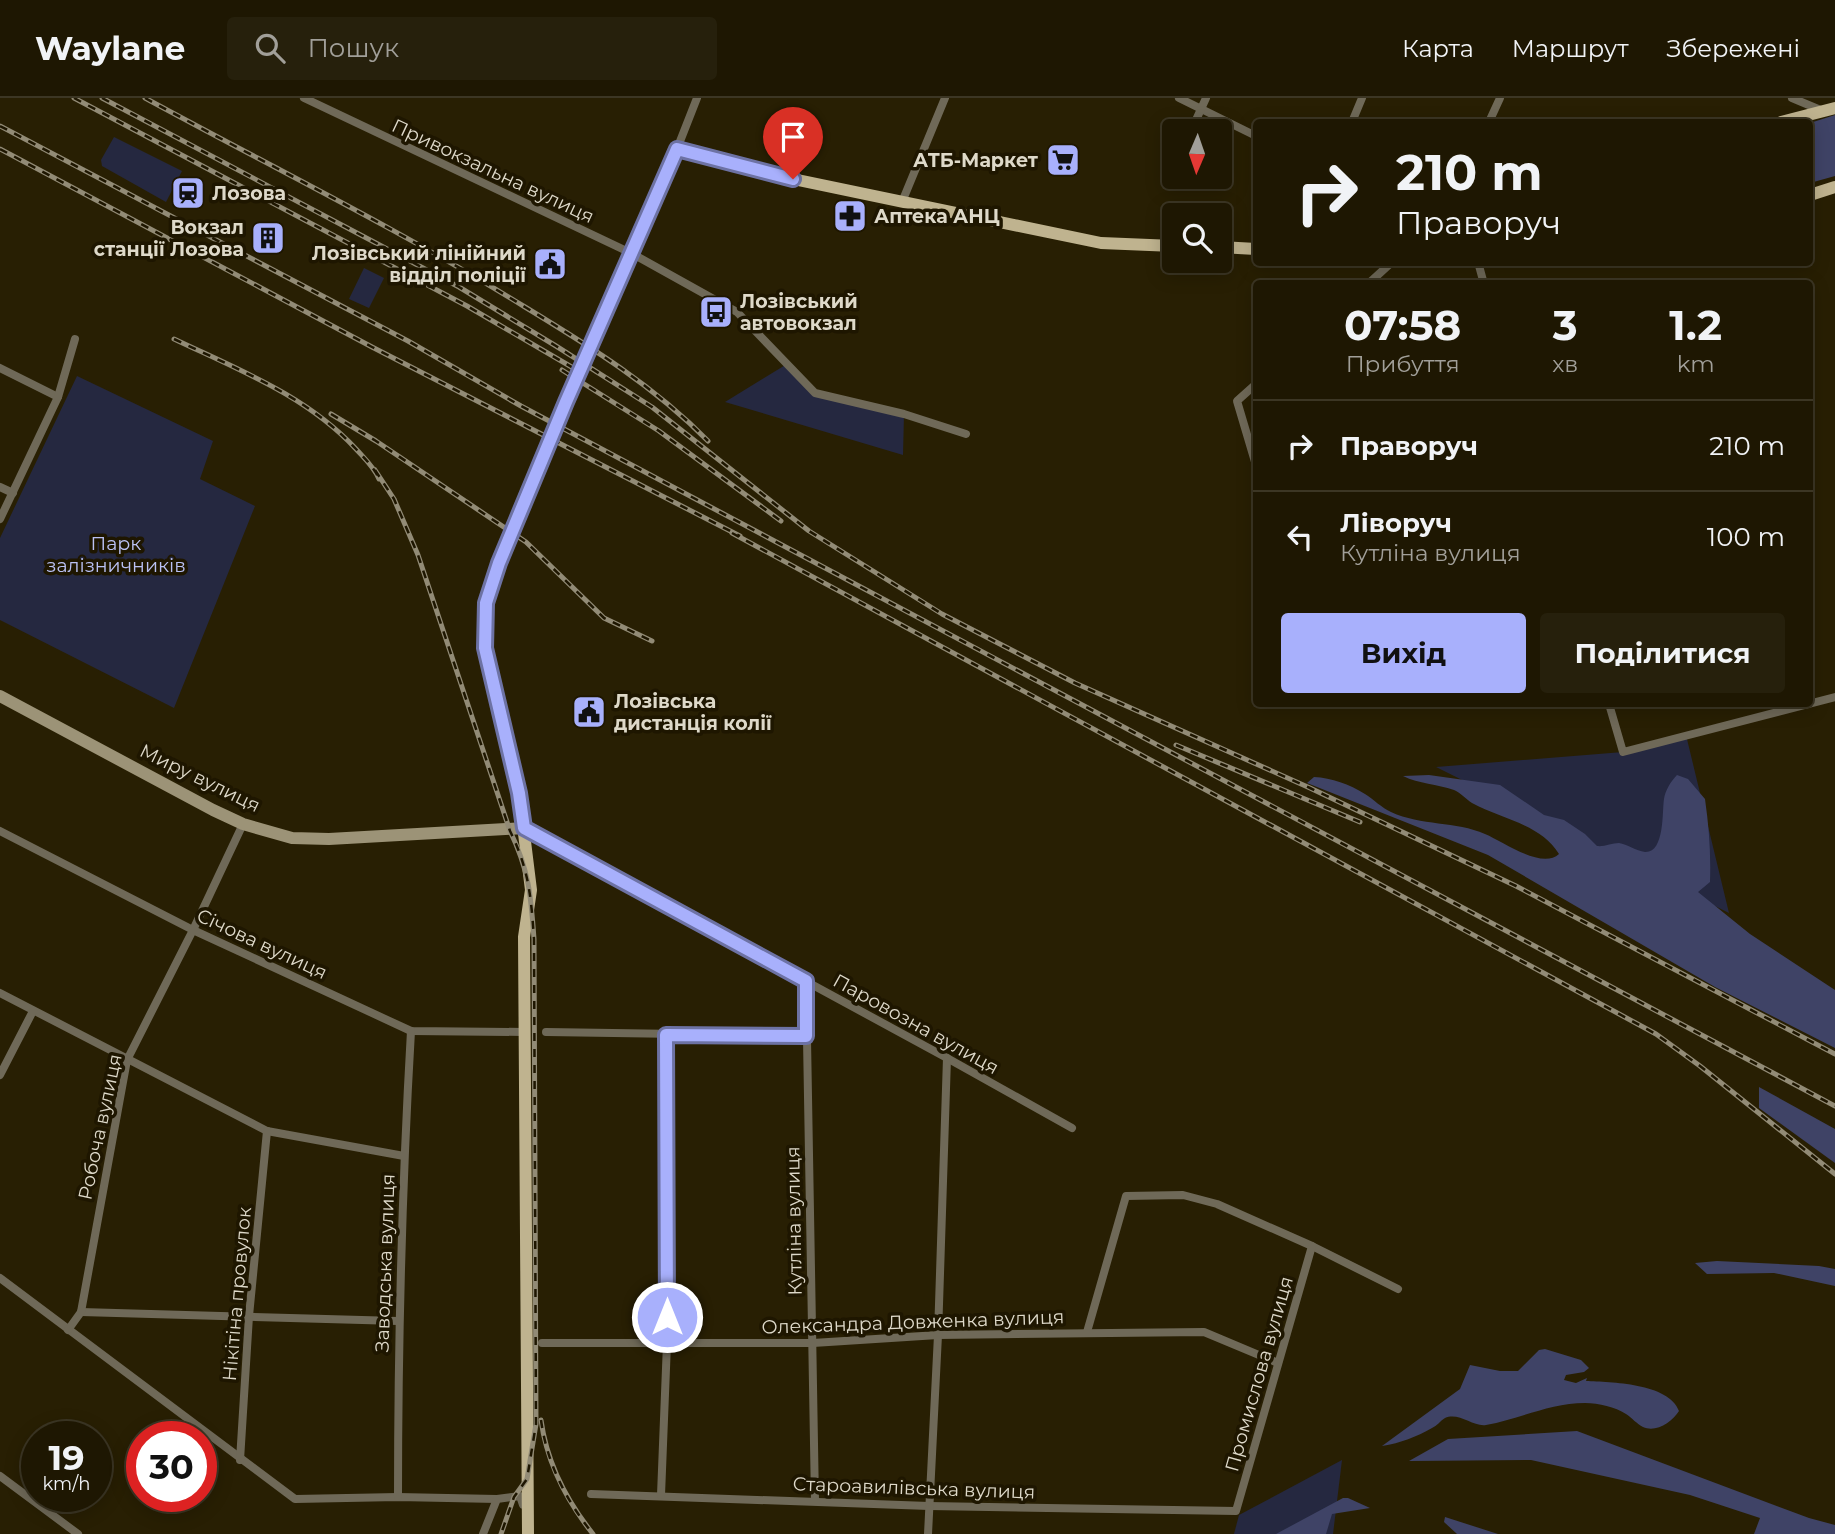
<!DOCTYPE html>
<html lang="uk">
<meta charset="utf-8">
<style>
:root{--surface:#1e1702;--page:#26200c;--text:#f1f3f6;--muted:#a19f99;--line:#3c3624;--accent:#a8b0fc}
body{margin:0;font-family:Montserrat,sans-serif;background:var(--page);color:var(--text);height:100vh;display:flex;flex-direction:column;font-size:26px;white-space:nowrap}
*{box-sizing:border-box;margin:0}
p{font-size:23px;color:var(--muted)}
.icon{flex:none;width:38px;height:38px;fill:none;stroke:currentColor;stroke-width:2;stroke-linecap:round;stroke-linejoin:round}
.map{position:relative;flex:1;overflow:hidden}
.panel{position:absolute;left:1253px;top:182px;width:560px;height:427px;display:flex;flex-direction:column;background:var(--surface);border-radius:7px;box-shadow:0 4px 18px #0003,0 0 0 2px var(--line)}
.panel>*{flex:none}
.banner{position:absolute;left:1253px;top:21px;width:560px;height:147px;border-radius:7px;box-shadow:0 4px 18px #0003,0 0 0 2px var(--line);background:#1e1702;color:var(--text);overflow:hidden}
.needle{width:46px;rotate:182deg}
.tools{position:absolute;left:1162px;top:21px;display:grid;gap:14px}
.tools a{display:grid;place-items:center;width:70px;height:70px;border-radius:7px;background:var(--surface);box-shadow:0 4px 18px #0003,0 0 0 2px var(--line);font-size:35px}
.speed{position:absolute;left:21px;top:1323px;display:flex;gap:14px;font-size:35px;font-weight:700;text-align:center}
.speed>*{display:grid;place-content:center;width:91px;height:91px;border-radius:50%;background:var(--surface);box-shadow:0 4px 18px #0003,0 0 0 2px var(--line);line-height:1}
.speed small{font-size:18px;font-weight:400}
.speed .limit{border:10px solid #d22;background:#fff;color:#111}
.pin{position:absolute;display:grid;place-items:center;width:60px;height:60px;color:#fff;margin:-72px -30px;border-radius:50% 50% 50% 0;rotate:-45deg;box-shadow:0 0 7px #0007}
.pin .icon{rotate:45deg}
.me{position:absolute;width:77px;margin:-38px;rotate:0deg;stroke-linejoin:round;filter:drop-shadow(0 0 5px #0008)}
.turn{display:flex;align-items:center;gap:24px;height:147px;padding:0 28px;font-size:32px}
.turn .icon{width:91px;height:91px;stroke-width:2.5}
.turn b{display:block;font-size:49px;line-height:60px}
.eta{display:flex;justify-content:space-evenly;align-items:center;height:119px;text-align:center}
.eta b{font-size:42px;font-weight:700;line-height:49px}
.primary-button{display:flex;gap:14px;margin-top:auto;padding:14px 28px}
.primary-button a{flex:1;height:80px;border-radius:7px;background:var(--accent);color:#111;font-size:28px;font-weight:700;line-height:80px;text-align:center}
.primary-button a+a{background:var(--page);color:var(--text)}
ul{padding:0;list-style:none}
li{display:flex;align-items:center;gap:21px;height:91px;padding:0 28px;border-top:2px solid var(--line)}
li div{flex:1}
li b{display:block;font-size:26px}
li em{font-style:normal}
header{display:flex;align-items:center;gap:42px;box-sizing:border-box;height:98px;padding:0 35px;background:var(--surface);border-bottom:2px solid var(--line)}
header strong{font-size:33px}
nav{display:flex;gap:38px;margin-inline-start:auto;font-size:24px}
.search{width:490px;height:63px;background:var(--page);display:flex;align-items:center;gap:18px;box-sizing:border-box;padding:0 24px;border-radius:7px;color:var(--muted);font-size:26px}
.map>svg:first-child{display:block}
</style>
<header>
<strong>Waylane</strong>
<div class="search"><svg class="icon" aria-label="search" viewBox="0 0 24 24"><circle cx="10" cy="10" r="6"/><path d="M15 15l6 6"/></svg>Пошук</div>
<nav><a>Карта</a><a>Маршрут</a><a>Збережені</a></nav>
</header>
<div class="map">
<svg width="1835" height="1436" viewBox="0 0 1835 1436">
<rect width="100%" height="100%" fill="#281f03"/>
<g fill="#252840">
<polygon points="114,39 182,73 166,104 102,68 101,62"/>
<polygon points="364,170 384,180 369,210 349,201"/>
<polygon points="787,266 815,295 904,316 903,357 725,304"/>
<polygon points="77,278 213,343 200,381 255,408 174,610 0,522 0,440"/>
<polygon points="1686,637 1729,815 1436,669 1623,654"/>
<polygon points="1342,1362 1333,1436 1234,1436 1239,1417"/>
</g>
<g fill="#3f4366">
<polygon points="1835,17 1835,78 1810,85 1810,25"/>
<path d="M1429,677L1500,687L1544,717L1564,722L1585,736L1597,748C1604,749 1612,745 1619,745C1627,746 1636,753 1645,754C1665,755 1662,713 1664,701C1665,693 1671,683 1677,677L1688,681L1705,701C1709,729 1711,755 1710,784L1698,794L1750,836L1835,892V950L1715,889L1488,757L1307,685L1314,679C1332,680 1349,686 1365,696C1373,701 1382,710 1391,714C1421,728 1456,723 1485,736C1504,744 1542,772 1559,756C1541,726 1501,721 1472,705C1466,701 1461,695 1454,692C1437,686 1419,686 1403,678Z"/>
<polygon points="1759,989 1835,1031 1835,1065 1759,1010"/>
<polygon points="1717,1163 1819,1168 1835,1171 1835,1188 1774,1175 1707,1176 1695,1165"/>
<path d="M1545,1251L1581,1262L1589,1270L1584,1274L1566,1277L1564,1282L1576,1285L1587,1280L1586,1283C1610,1284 1669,1285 1679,1313C1672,1324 1656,1335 1643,1329C1637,1326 1632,1320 1626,1316C1615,1309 1599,1305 1585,1305C1550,1305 1520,1321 1486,1327C1473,1329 1459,1314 1445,1320C1440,1323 1437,1328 1432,1330C1416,1339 1401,1345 1382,1348L1460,1291L1470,1267L1500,1273H1518L1539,1252Z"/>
<polygon points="1577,1333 1809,1420 1835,1427 1835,1436 1754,1436 1760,1420 1690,1397 1531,1362 1409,1363 1448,1341"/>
<polygon points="1343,1400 1348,1400 1370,1410 1332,1416 1326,1436 1276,1436"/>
<polygon points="1445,1419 1498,1436 1457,1436 1444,1424"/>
</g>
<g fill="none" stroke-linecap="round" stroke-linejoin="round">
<g stroke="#6f6958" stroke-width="8">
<polyline points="304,0 631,155 737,214 815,295 904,316 966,336"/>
<polyline points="1179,0 1256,38"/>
<polyline points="1792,0 1823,13"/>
<polyline points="1352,24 1362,0"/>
<polyline points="1489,24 1500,0"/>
<polyline points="1191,33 1206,0"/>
<polyline points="677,51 697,0"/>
<polyline points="902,104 945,0"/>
<polyline points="1478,164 1484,186"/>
<polyline points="1368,186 1392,164"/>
<polyline points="0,270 58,299"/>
<polyline points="1256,286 1237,303 1256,367"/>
<polyline points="0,389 13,395"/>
<polyline points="0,421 58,299 75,241"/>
<polyline points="1609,606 1623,654 1835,599"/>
<polyline points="524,730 947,960 1072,1030"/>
<polyline points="0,733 193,832 411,933 524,934"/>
<polyline points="806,883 815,1403"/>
<polyline points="0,895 267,1033 404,1058"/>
<polyline points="546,934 806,938"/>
<polyline points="0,977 33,913"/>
<polyline points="0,1180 295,1401 398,1399 497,1401"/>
<polyline points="81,1214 398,1223"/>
<polyline points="68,1232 81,1214 127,962 193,832 243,726"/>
<polyline points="1087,1234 1126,1098 1183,1097 1217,1106 1312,1148 1398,1191"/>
<polyline points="542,1245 813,1245 938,1237 1204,1234 1278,1265"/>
<polyline points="240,1362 249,1218 267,1033"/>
<polyline points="0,1378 78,1436"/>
<polyline points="591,1396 929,1408 1236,1413 1312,1148"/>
<polyline points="661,1397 667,1245 666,937"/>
<path d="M398,1399C398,1243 402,1088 411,933"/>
<polyline points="483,1436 497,1401 520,1398 523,1407"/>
<polyline points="928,1436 938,1237 947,960"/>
</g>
<polyline stroke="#9c9377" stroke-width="12" points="0,598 213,712 243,726 292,740 329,741 524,730"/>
<g stroke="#bfb38f" stroke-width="12">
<polyline points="1781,24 1835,10"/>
<polyline points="1810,97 1835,89"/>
<polyline points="1220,149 1256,151"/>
<polyline points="608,206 677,51 793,81 1101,145 1174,148"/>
<polyline points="499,465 487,505 485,550 519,695 531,792 524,839 528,1436"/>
</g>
<defs>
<g id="rail">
<polyline points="74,0 467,208 575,271"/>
<polyline points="102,0 459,189 556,248 652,309 809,433 942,516 1075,585 1310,690 1516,788 1835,956"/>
<path d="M145,0C272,69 402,133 525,209C591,249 654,288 708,343"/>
<polyline points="0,28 408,243 521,308 1835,1008"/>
<polyline points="0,51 372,249 740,438"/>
<path d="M174,241C239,272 307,298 356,351C365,361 374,369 379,381"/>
<polyline points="562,272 659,333 781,423"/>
<polyline points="331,316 376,343 526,444 604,520 652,543"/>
<path d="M375,372L394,401L418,457L510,733C529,772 531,798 534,841L536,1326L527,1381L514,1399L501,1436"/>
<polyline points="732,435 1656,936 1700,968 1835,1076"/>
<polyline points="1176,647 1360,724"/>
<path d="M541,1322C547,1366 566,1402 593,1436"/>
</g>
</defs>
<use href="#rail" stroke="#928b76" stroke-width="5"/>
<use href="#rail" stroke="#1e1600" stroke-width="2.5" stroke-dasharray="8" stroke-linecap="butt"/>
<polyline stroke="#bfb38f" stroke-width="12" points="499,465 608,206"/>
</g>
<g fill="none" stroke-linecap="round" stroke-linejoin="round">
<defs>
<polyline id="route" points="667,1219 666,937 806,938 806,883 524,730 519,695 485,550 486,505 499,465 566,304 677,51 793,81"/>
</defs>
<use href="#route" stroke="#6d72a4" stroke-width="18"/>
<use href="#route" stroke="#a8b0fc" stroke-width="12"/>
</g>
<defs>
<symbol id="supermarket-square" viewBox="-11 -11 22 22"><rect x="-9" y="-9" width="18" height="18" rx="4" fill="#a8b0fc" stroke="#1e1600"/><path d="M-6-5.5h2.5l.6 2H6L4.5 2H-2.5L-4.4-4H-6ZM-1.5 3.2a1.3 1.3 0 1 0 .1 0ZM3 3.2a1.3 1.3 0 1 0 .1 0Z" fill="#111"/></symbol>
<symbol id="station-square" viewBox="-11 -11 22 22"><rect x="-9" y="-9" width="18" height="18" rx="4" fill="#a8b0fc" stroke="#1e1600"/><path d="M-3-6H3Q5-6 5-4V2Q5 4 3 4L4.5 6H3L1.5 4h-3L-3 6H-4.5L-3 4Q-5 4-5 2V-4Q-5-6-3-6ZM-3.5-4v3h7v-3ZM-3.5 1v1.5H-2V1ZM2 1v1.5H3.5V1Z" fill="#111"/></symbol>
<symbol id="pharmacy-square" viewBox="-11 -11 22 22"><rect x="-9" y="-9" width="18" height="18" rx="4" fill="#a8b0fc" stroke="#1e1600"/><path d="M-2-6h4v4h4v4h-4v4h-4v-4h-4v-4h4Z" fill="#111"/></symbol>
<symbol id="building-square" viewBox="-11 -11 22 22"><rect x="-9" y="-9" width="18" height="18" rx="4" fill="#a8b0fc" stroke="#1e1600"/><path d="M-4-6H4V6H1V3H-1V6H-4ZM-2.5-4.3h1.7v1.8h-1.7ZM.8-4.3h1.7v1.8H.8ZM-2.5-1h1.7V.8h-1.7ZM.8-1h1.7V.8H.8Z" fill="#111"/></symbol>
<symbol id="civic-square" viewBox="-11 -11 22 22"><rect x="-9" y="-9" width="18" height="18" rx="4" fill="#a8b0fc" stroke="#1e1600"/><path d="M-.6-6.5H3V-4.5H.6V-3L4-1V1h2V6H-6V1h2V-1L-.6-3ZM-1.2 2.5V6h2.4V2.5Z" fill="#111"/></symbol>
<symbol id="bus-square" viewBox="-11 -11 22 22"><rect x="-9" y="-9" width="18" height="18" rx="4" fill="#a8b0fc" stroke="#1e1600"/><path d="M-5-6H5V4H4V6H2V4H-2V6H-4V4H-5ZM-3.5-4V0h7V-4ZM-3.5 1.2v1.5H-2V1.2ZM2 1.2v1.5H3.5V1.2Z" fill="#111"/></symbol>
</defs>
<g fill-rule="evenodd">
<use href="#supermarket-square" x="1044" y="43" width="38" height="38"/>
<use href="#station-square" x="169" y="76" width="38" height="38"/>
<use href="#pharmacy-square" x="831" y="99" width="38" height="38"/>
<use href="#building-square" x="249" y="121" width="38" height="38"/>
<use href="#civic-square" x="531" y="147" width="38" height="38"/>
<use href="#bus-square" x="697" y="195" width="38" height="38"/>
<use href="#civic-square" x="570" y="595" width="38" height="38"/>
</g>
<g text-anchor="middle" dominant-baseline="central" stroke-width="7" stroke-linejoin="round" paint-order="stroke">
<g font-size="19" font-weight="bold" fill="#ded9c9" stroke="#1e1600" text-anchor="start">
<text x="1038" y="62" text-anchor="end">АТБ-Маркет</text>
<text x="212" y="95">Лозова</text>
<text x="874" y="118">Аптека АНЦ</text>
<text x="244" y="129" text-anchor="end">Вокзал<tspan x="244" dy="22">станції Лозова</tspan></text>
<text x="526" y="155" text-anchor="end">Лозівський лінійний<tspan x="526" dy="22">відділ поліції</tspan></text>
<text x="740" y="203">Лозівський<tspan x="740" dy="22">автовокзал</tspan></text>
<text x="614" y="603">Лозівська<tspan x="614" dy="22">дистанція колії</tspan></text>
</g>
<g font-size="19" fill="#ded9c9" stroke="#1e1600">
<text transform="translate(493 73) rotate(25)">Привокзальна вулиця</text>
<text transform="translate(200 680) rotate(26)">Миру вулиця</text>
<text transform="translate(262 846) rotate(25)">Січова вулиця</text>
<text transform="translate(916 926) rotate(29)">Паровозна вулиця</text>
<text transform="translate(100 1029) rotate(-78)">Робоча вулиця</text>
<text transform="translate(794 1123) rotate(-91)">Кутліна вулиця</text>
<text transform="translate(385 1165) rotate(-88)">Заводська вулиця</text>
<text transform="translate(237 1196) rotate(-85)">Нікітіна провулок</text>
<text transform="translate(913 1224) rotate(-2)">Олександра Довженка вулиця</text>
<text transform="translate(1259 1276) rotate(-74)">Промислова вулиця</text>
<text transform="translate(914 1390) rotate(2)">Староавилівська вулиця</text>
</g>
<g font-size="19" fill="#bac1f4" stroke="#1e1600">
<text x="116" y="445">Парк<tspan x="116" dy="22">залізничників</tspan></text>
</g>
</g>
</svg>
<div class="tools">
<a><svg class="needle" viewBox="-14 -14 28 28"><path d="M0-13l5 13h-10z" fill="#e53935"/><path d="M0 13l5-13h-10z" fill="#a19f99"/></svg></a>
<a><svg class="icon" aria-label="search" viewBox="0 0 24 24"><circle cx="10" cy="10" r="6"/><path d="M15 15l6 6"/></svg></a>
</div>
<div class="speed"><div>19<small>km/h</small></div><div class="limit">30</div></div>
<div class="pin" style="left:793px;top:81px;background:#d93025"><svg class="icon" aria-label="arrive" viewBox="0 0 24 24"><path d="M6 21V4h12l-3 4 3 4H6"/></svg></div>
<svg class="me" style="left:667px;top:1219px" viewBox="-20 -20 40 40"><circle r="17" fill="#a8b0fc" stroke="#fff" stroke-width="3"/><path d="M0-11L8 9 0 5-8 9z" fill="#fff"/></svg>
<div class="banner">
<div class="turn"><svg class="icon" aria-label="right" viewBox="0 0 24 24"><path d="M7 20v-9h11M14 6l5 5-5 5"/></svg><div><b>210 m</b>Праворуч</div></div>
</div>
<section class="panel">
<div class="eta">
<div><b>07:58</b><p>Прибуття</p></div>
<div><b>3</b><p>хв</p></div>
<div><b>1.2</b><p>km</p></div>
</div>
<ul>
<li><svg class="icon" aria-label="right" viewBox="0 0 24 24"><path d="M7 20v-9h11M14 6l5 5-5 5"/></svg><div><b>Праворуч</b></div><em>210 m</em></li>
<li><svg class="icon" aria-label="left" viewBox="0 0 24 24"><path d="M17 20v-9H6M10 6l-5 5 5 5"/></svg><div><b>Ліворуч</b><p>Кутліна вулиця</p></div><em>100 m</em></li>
</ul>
<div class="primary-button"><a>Вихід</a><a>Поділитися</a></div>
</section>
</div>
